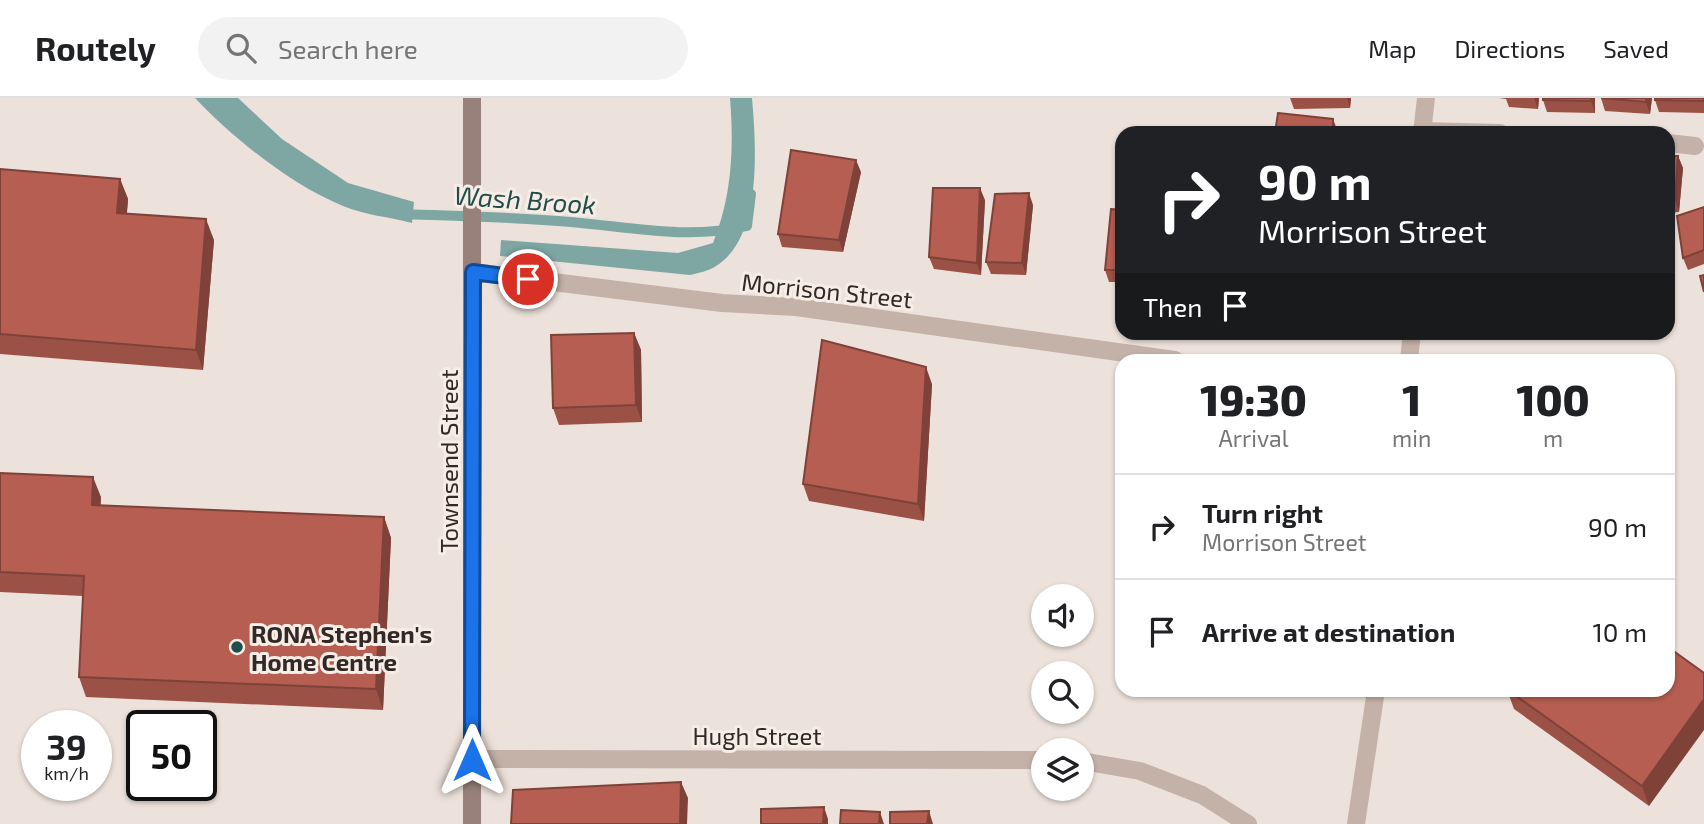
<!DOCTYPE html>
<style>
:root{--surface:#fff;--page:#f2f2f2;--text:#202124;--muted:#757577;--line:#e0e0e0}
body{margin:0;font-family:"Exo 2",sans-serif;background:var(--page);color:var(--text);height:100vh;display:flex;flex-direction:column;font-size:26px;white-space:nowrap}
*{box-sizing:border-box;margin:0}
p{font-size:23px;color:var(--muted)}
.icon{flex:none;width:38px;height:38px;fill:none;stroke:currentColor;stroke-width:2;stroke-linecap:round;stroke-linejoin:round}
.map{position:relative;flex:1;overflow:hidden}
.sheet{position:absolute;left:1115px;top:256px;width:560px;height:343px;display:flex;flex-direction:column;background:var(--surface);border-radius:21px;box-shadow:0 2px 5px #0004}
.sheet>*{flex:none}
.top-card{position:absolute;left:1115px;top:28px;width:560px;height:214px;border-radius:21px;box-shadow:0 2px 5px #0004;background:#202124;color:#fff;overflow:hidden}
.controls{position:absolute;left:1031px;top:486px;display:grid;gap:14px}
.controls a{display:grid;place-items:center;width:63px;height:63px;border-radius:50%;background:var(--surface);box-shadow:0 2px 5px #0004;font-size:35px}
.speed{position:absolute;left:21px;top:612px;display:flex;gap:14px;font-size:35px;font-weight:700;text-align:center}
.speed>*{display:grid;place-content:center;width:91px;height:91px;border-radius:50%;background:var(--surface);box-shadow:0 2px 5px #0004;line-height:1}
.speed small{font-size:18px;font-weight:400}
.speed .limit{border:4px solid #111;border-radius:10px;background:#fff;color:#111}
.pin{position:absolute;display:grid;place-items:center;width:60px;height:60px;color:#fff;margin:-30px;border:4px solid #fff;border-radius:50%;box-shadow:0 2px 7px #0007}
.me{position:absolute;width:77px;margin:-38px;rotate:0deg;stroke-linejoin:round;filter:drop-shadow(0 0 5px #0008)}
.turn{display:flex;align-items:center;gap:24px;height:147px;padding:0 28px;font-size:32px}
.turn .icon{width:91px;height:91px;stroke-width:2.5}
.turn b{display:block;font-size:49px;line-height:60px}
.then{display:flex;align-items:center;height:66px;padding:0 28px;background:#0003;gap:14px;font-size:26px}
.eta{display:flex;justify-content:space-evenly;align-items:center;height:119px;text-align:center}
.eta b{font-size:42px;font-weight:800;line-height:49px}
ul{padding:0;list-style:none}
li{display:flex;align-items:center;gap:21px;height:105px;padding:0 28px;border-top:2px solid var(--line)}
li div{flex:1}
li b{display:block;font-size:26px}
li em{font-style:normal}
header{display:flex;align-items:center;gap:42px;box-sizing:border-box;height:98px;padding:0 35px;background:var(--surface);border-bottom:2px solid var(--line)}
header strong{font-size:33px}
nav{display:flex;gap:38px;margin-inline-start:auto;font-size:24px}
.search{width:490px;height:63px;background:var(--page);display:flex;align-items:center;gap:18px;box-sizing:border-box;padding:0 24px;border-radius:38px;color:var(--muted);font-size:26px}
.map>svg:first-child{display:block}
</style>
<header>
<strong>Routely</strong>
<div class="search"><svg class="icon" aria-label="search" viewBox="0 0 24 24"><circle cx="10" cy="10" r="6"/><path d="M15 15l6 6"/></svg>Search here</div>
<nav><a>Map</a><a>Directions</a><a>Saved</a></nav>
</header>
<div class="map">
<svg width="1704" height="726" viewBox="0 0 1704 726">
<rect width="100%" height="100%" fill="#ede2db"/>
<g fill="#7ea6a3">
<path d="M195,0H238L282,41L348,85L414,104L412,125C390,119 364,117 343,108C291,87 233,40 195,0Z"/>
<path d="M730,0H752C756,47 763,139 716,168C709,173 698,175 690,177L500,158L501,142L678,155L713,145C732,98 734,50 730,0Z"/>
</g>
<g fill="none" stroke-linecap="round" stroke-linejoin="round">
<path stroke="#7ea6a3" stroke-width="10" d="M398,116C456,118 514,119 571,124C630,129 687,142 747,128L751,96"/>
<g stroke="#c4b2a8" stroke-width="18">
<polyline points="1422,33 1500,35"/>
<polyline points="1422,35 1426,0"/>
<polyline points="1668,45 1695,48"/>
<polyline points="473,174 722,205 796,209 1175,262"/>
<polyline points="1409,262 1412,234"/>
<polyline points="472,661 1043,662"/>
<polyline points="1082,663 1140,673 1202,697 1248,726"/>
<polyline points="1356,726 1376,592"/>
</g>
<polyline stroke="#97817a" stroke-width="18" points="472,0 472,726"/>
</g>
<g fill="#9c5146">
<polygon points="1290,0 1351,0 1350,10 1294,11"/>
<polygon points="1499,0 1539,0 1538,11 1509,9 1506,1"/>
<polygon points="1595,0 1595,15 1547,14 1543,2"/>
<polygon points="1601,0 1652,0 1650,16 1605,13"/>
<polygon points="1704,0 1704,15 1659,14 1655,2"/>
<polygon points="1668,58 1678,58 1683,70 1679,114 1668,115"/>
<polygon points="0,71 120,81 128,101 127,115 214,142 203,272 0,256"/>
<polygon points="861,74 843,154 782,149 778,136"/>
<polygon points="985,102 981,177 934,171 929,159"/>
<polygon points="1033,107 1026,177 991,176 986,164"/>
<polygon points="1704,109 1704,166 1688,172 1683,160"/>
<polygon points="1122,112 1122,184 1109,184 1105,172"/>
<polygon points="634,235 641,252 642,324 559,327 553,310"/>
<polygon points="932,286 924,423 809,403 803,386"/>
<polygon points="0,375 101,399 100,407 384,419 391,440 383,612 86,599 79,579 83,498 0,494"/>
<polygon points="1507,592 1668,592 1649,708 1514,611"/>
</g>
<g fill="#7f4239">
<polygon points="1347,0 1351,0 1350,10"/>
<polygon points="1534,0 1539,0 1538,11"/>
<polygon points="1591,0 1595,0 1595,15 1591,3"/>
<polygon points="1646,0 1652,0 1650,16 1646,4"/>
<polygon points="1333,21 1338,34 1338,35 1333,35"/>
<polygon points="1678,58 1683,70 1679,114 1675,102"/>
<polygon points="856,62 861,74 843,154 839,142"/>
<polygon points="120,81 128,101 125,135 117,115"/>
<polygon points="980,90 985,102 981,177 977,165"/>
<polygon points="1029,95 1033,107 1026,177 1022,165"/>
<polygon points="206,121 214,142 203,272 196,252"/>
<polygon points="634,235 641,252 642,324 636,307"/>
<polygon points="926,269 932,286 924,423 918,406"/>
<polygon points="93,379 101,399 100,427 92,407"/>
<polygon points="384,419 391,440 383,612 376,591"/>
<polygon points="1704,601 1704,632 1649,708 1642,688"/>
<polygon points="681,684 688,700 687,726 680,726"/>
<polygon points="824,709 828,721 828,726 823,726"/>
<polygon points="929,713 933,726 927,726"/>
<polygon points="880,714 884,726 879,726"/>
</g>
<g fill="#b55e51" stroke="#7f4239" stroke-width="2">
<polygon points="1543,0 1591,0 1591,3 1543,2"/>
<polygon points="1601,0 1646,0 1646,4"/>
<polygon points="1655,0 1704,0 1704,3 1655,2"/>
<polygon points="1278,15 1333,21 1333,35 1275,35"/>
<polygon points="791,52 856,62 839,142 778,136"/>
<polygon points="1668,58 1678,58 1675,102 1668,103"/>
<polygon points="0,71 120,81 117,115 206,121 196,252 0,236"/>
<polygon points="933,90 980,90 977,165 929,159"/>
<polygon points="1029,95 1022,165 986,164 995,96"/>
<polygon points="1704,109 1704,152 1683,160 1677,118"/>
<polygon points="1111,111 1122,112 1122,172 1105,172"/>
<polygon points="1704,177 1704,194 1700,178"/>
<polygon points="634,235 636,307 553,310 551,237"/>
<polygon points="822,242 926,269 918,406 803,386"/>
<polygon points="0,375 93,379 92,407 384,419 376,591 79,579 84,478 0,474"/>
<polygon points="1668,549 1704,575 1704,601 1642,688 1508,592 1668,592"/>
<polygon points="681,684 680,726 511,726 513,692"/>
<polygon points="824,709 823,726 761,726 761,711"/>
<polygon points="841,712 880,714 879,726 840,726"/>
<polygon points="929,713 927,726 890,726 890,714"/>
</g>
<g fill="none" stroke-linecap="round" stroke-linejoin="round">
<defs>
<polyline id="route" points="472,662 473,174 528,181"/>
</defs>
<use href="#route" stroke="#114b97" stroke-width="18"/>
<use href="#route" stroke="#1a73e8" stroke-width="12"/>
</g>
<circle fill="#234d4b" stroke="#f6ede6" stroke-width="2.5" cx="237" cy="549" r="7"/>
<g text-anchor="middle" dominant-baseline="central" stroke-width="6" stroke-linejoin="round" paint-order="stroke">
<g font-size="24" fill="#322927" stroke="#f6ede6">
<text transform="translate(827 192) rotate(6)">Morrison Street</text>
<text transform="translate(448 363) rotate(-90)">Townsend Street</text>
<text x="757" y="637">Hugh Street</text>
</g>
<g font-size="24" font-weight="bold" fill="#322927" stroke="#f6ede6" text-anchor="start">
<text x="251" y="535">RONA Stephen's<tspan x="251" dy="28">Home Centre</tspan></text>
</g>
<g font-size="26" font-style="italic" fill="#234d4b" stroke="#f6ede6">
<text transform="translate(525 101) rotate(4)">Wash Brook</text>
</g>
</g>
</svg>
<div class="controls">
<a><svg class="icon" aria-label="sound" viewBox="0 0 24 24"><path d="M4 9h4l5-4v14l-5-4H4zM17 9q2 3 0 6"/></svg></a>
<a><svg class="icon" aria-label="search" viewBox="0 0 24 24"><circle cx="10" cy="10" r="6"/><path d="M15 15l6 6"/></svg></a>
<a><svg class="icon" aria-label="layers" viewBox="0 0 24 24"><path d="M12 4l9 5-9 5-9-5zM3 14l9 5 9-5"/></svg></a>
</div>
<div class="speed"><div>39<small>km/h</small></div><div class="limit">50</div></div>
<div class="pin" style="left:528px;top:181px;background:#d93025"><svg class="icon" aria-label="arrive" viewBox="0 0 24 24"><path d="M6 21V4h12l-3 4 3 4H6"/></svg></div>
<svg class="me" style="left:472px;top:662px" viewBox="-20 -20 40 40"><path d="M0-17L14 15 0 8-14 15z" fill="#1a73e8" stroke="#fff" stroke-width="4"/></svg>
<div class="top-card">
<div class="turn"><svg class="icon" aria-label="right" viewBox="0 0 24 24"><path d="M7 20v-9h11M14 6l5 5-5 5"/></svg><div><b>90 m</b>Morrison Street</div></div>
<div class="then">Then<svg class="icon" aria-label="arrive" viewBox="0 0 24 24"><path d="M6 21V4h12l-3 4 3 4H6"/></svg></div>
</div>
<section class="sheet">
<div class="eta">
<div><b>19:30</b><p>Arrival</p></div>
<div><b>1</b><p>min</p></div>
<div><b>100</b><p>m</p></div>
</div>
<ul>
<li><svg class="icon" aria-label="right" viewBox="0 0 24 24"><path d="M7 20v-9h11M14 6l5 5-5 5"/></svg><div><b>Turn right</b><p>Morrison Street</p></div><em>90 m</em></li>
<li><svg class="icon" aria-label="arrive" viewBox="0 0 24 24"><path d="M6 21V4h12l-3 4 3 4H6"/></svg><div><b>Arrive at destination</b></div><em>10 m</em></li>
</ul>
</section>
</div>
